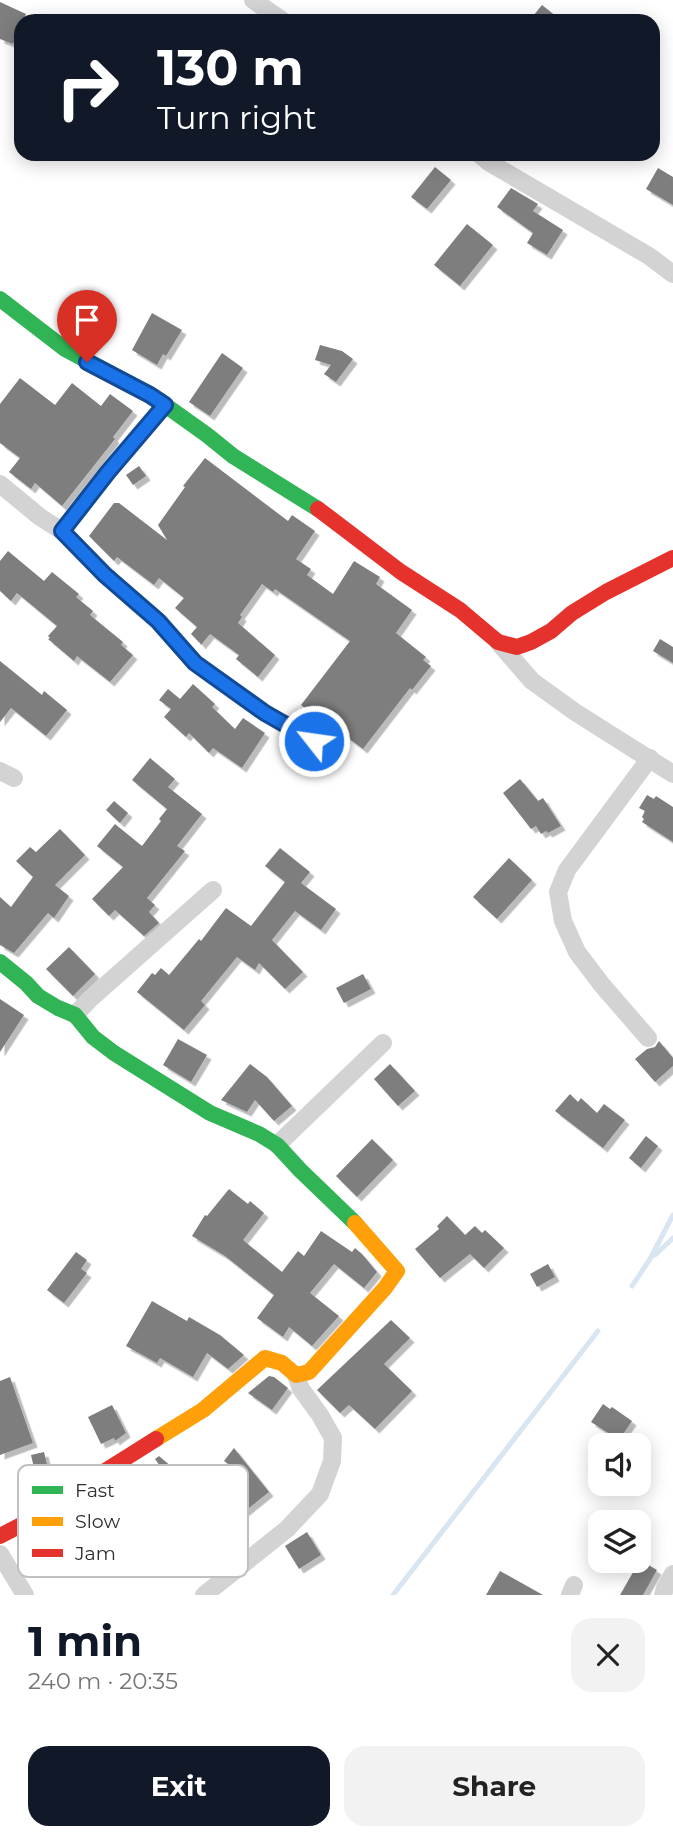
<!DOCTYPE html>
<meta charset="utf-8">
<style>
:root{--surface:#fff;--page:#f2f2f2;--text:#222;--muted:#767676;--accent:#111827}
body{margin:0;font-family:Montserrat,sans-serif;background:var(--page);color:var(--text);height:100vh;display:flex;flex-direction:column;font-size:26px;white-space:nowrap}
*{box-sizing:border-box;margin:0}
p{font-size:23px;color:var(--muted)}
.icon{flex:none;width:38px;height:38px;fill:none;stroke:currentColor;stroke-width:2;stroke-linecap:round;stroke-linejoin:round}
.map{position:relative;height:1595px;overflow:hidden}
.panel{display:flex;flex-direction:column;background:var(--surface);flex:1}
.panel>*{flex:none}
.top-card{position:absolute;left:14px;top:14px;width:646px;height:147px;border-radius:21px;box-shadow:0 4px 18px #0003;background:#111827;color:#fff;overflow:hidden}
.controls{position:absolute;left:588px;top:1433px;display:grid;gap:14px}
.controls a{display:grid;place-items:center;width:63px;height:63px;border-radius:14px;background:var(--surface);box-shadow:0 4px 18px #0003;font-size:35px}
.pin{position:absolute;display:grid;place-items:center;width:60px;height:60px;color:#fff;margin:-72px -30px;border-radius:50% 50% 50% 0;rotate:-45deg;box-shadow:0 0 7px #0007}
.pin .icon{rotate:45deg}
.me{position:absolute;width:77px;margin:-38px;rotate:300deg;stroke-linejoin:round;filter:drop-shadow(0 0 5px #0008)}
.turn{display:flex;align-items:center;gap:24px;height:147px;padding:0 28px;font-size:32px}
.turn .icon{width:91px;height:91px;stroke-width:2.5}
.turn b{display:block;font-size:49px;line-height:60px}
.round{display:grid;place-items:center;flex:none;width:74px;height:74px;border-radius:21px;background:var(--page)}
.overview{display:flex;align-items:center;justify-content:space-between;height:119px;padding:0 28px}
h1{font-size:42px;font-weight:700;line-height:52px;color:var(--accent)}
.primary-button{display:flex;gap:14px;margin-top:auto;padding:14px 28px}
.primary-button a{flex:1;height:80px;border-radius:21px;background:var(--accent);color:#fff;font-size:28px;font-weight:700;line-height:80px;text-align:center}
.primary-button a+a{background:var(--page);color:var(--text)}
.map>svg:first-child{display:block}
</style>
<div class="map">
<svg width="673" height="1595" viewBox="0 0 673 1595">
<defs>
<filter id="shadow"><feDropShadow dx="4.5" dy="4.5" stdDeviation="0" flood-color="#0004"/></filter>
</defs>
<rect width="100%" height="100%" fill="#fff"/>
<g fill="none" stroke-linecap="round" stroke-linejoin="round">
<g stroke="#d9e5f0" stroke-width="5">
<polyline points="655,1255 673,1238"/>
<polyline points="632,1286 650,1259 673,1215"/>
<polyline points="393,1595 598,1331"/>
</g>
</g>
<g fill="#7e7e7e" filter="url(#shadow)">
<polygon points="0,2 26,14 23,21 21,21 21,26 13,44 0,39"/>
<polygon points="542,5 562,21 529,21"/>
<polygon points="435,167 451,180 427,209 411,197"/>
<polygon points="658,168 673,177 673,205 646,189"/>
<polygon points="511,188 538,204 533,211 563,230 547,255 527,243 533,233 497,207"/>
<polygon points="467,224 493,245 460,286 434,265"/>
<polygon points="152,313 182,330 166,356 163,354 157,365 132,350"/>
<polygon points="320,345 342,351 353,359 336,382 324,374 331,365 315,360"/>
<polygon points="222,353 243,368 210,416 189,402"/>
<polygon points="20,378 55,405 72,383 101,406 110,394 133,411 113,437 115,439 62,506 35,483 31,489 9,472 20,458 0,443 0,404"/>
<polygon points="205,458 288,521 292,515 315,531 296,559 311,569 307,575 333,594 354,561 380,577 376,584 412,610 396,633 426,657 423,660 431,666 412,690 410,688 363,749 327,722 325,724 301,705 350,641 275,589 273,592 262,584 240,615 242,617 238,623 275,655 258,677 236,659 239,655 210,634 201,645 200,643 191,634 197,627 175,608 184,598 159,578 154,585 117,557 114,561 89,536 114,503 119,503 167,540 158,525 185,487 183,486"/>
<polygon points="139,466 146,476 133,485 126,475"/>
<polygon points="8,551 44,581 52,572 79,594 76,597 93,611 90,615 123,642 121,645 133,655 110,682 77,656 74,661 48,639 50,638 48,636 57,626 17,593 11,601 0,591 0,561"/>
<polygon points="660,639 673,647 673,663 653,651"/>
<polygon points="0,661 42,695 44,691 67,710 46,736 11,708 0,722"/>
<polygon points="193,684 215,704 212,707 235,729 243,718 265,733 242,768 213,748 209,753 189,733 186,737 164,717 171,709 159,700 168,689 180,699"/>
<polygon points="150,758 175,779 168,787 202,814 177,846 185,851 147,898 155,905 149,912 159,923 144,936 115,910 109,916 92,899 123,867 97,846 115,824 142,846 161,821 159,819 167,809 132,780"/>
<polygon points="520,779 538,801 543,798 561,826 548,833 546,831 541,834 536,826 531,829 503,793"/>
<polygon points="647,795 654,799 656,796 673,807 673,842 642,822 644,819 642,817 645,811 639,808"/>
<polygon points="114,801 128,813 120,823 106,810"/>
<polygon points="60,829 85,855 55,885 69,896 54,918 48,913 14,953 0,945 0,897 11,907 33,877 16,861 30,847 36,852"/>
<polygon points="280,848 310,872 301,883 336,909 321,930 295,911 272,940 303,972 285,989 259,963 255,970 237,957 201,1001 205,1005 184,1030 137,992 152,973 155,975 161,968 169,975 199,939 201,941 226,908 251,926 285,882 265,866"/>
<polygon points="509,858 532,880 497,919 473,897"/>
<polygon points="69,947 95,974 73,996 46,969"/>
<polygon points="363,974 371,989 344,1003 336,988"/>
<polygon points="0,999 24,1015 0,1052"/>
<polygon points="178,1039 207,1055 191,1082 163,1065"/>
<polygon points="659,1041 673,1058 673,1066 655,1082 635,1059 647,1049 655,1047"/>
<polygon points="250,1064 267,1077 292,1106 274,1121 255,1100 247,1112 221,1100"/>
<polygon points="390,1064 415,1091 398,1106 374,1079"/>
<polygon points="570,1094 578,1102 581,1098 597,1113 604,1104 625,1120 603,1148 555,1111"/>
<polygon points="646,1136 658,1146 641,1168 629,1158"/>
<polygon points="372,1139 393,1160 357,1197 336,1176"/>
<polygon points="229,1189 248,1204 250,1201 264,1213 243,1240 282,1272 298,1251 304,1256 321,1231 352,1252 355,1248 362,1254 377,1272 364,1288 334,1264 310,1293 339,1316 312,1346 289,1327 283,1337 257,1318 274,1295 225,1256 192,1236 205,1215 207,1216"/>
<polygon points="447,1216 465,1235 475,1226 482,1233 485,1230 504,1248 484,1268 470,1254 440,1278 415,1249 439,1229 437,1226"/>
<polygon points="76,1252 87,1260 81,1269 87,1273 64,1303 47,1290"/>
<polygon points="548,1264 555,1277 537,1287 530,1274"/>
<polygon points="152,1301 187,1321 189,1317 220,1335 244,1355 228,1369 207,1353 193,1377 160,1358 157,1363 126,1346"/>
<polygon points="391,1320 410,1338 384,1364 412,1391 375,1429 349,1405 340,1413 317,1390"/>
<polygon points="269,1376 274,1377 288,1388 272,1410 248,1393"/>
<polygon points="10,1377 33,1443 0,1455 0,1381"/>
<polygon points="603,1404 610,1409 612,1407 632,1421 619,1440 591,1422"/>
<polygon points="112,1405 126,1433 115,1441 114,1438 101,1444 88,1417"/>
<polygon points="234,1448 269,1492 244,1512 232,1497 198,1524 188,1512 190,1509 155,1459 159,1456 180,1474 190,1466 210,1493 212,1491 214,1494 240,1473 224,1461"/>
<polygon points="44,1452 53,1489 40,1494 31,1455"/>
<polygon points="307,1532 321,1555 299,1569 285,1546"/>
<polygon points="640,1560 657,1570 643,1595 620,1595"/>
<polygon points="500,1571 543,1595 486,1595"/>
</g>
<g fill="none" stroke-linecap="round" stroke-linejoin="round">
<g stroke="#d3d3d3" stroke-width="18">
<polyline points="253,0 283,21"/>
<polyline points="479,154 490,163 649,256 673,274"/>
<polyline points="0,484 40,517 62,531"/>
<polyline points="498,642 532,681 575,712 673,774"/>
<polyline points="0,771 14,778"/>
<polyline points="75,1015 90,999 213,890"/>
<polyline points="648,1038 602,985 577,952 563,921 558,892 567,870 650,758"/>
<polyline points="277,1145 383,1043"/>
<polyline points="0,1554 25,1595"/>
<polyline points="204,1595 287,1529 320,1494 332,1461 333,1438 320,1415 301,1389 296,1375"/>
<polyline points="570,1595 574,1585"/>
<polyline points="663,1595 665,1588 673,1574"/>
</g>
<g stroke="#30b455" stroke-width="16">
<polyline points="0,299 65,349 151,395 207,435 233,456 318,509"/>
<polyline points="0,962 26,983 38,996 58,1008 75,1015 93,1037 114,1053 210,1113 259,1134 277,1145 300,1170 355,1223"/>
</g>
<g stroke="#ff9f0a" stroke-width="16">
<polyline points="165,405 108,472 62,531 105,575 158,621 196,663 265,713 314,741"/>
<polyline points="156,1439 203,1410 265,1358 282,1363 296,1375 309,1372 385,1288 397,1271 355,1223"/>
</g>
<g stroke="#e5322d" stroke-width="16">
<polyline points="318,509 401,572 460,610 498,642 517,647 531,642 551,631 572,613 606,592 673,558"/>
<polyline points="0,1536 52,1509 94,1478 156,1439"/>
</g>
</g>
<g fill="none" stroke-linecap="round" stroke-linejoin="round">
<defs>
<polyline id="route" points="87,362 150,395 165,405 108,472 62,531 105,575 158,621 195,663 265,713 314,741"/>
</defs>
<use href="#route" stroke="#114b97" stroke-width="18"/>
<use href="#route" stroke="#1a73e8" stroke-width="12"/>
</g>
<rect x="18" y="1465" width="230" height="112" rx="10" fill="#fff" stroke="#c0c0c0" stroke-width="2"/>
<rect x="32" y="1486" width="31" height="8" fill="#30b455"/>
<rect x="32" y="1517" width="31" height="9" fill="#ff9f0a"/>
<rect x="32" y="1549" width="31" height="8" fill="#e5322d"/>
<g font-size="19" fill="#2e2e2e">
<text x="75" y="1497">Fast</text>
<text x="75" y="1528">Slow</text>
<text x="75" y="1560">Jam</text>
</g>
</svg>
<div class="controls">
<a><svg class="icon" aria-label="sound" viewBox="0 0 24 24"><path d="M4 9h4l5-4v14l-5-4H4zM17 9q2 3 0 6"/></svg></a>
<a><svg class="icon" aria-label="layers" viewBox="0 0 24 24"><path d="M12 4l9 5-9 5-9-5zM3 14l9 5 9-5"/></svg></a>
</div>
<div class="pin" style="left:87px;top:362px;background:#d93025"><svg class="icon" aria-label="arrive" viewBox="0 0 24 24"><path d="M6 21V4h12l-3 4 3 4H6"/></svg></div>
<svg class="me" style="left:314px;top:741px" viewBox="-20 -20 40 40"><circle r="17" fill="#1a73e8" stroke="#fff" stroke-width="3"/><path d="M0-11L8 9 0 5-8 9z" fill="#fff"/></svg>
<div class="top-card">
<div class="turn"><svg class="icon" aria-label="right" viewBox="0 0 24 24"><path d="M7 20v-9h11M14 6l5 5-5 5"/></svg><div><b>130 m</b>Turn right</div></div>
</div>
</div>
<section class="panel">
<div class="overview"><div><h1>1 min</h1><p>240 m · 20:35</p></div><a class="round"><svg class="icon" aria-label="close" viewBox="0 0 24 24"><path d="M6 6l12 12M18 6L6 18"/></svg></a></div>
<div class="primary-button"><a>Exit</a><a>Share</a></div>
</section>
